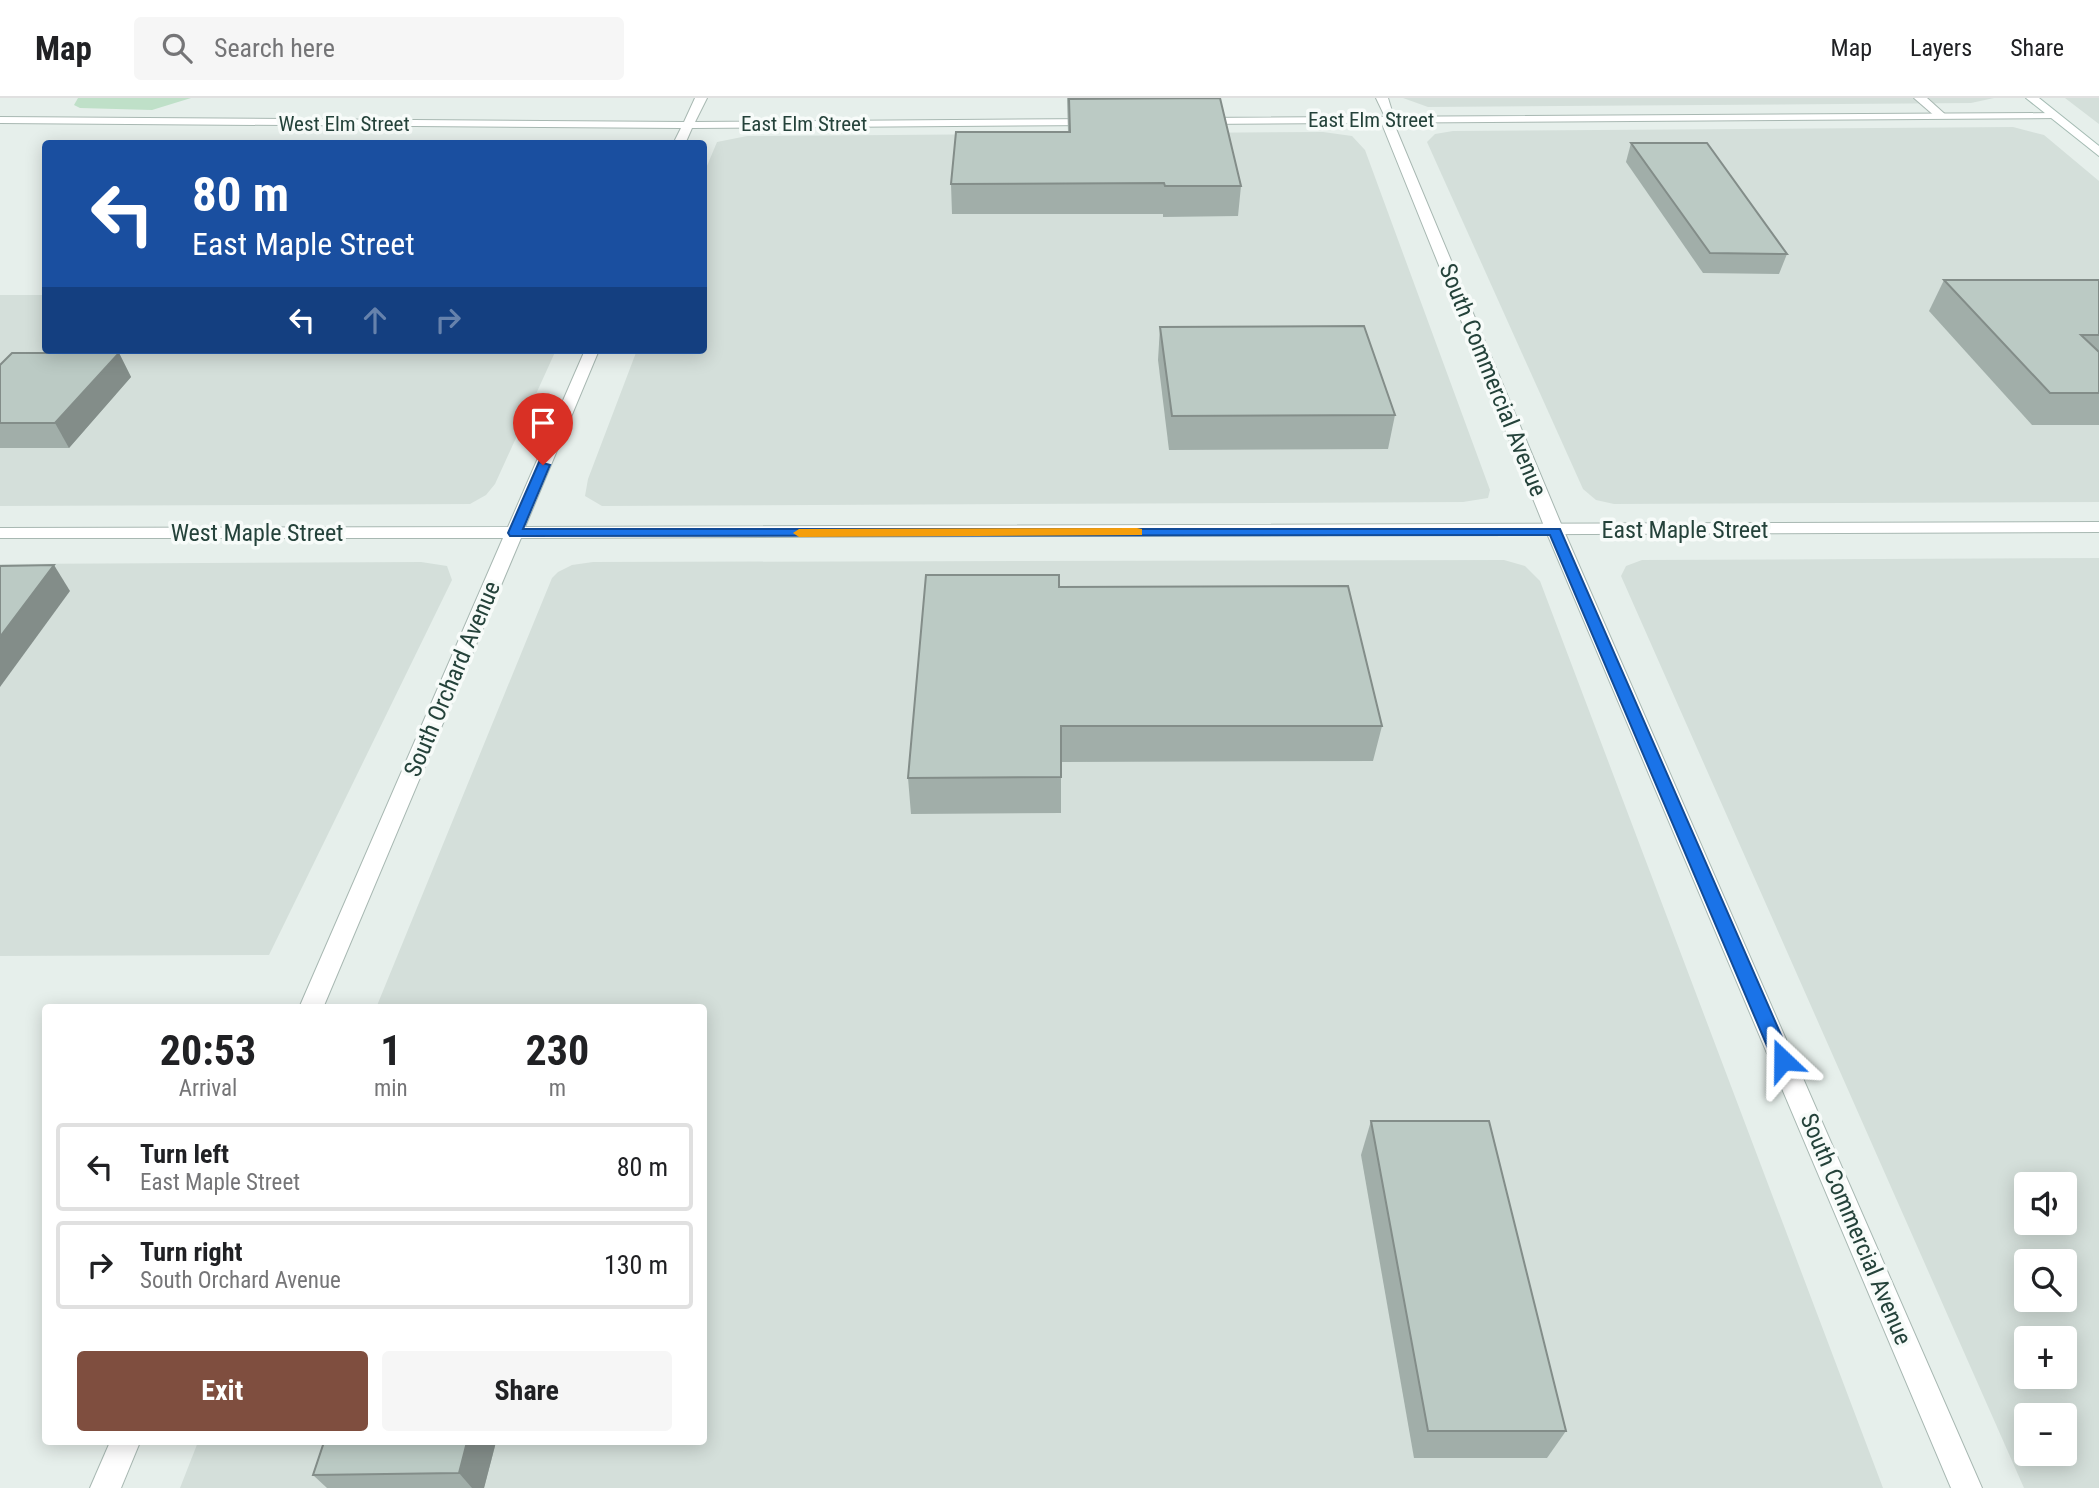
<!DOCTYPE html>
<meta charset="utf-8">
<style>
:root{--surface:#fff;--page:#f6f6f6;--text:#202124;--muted:#757577;--line:#e0e0e0;--accent:#7f4e3f}
body{margin:0;font-family:"Roboto Condensed",sans-serif;background:var(--page);color:var(--text);height:100vh;display:flex;flex-direction:column;font-size:26px;white-space:nowrap}
*{box-sizing:border-box;margin:0}
p{font-size:23px;color:var(--muted)}
.icon{flex:none;width:38px;height:38px;fill:none;stroke:currentColor;stroke-width:2;stroke-linecap:round;stroke-linejoin:round}
.map{position:relative;flex:1;overflow:hidden}
.side{position:absolute;left:42px;top:906px;width:665px;height:441px;display:flex;flex-direction:column;background:var(--surface);border-radius:7px;box-shadow:0 4px 18px #0003}
.side>*{flex:none}
.hud{position:absolute;left:42px;top:42px;width:665px;height:214px;border-radius:7px;box-shadow:0 4px 18px #0003;background:#1a4fa0;color:#fff;overflow:hidden}
.tools{position:absolute;left:2014px;top:1074px;display:grid;gap:14px}
.tools a{display:grid;place-items:center;width:63px;height:63px;border-radius:7px;background:var(--surface);box-shadow:0 4px 18px #0003;font-size:35px}
.pin{position:absolute;display:grid;place-items:center;width:60px;height:60px;color:#fff;margin:-72px -30px;border-radius:50% 50% 50% 0;rotate:-45deg;box-shadow:0 0 7px #0007}
.pin .icon{rotate:45deg}
.me{position:absolute;width:77px;margin:-38px;rotate:337deg;stroke-linejoin:round;filter:drop-shadow(0 0 5px #0008)}
.turn{display:flex;align-items:center;gap:24px;height:147px;padding:0 35px;font-size:32px}
.turn .icon{width:91px;height:91px;stroke-width:2.5}
.turn b{display:block;font-size:49px;line-height:60px}
.lanes{display:flex;align-items:center;height:66px;padding:0 35px;background:#0003;justify-content:center;gap:35px;direction:ltr}
.lanes .off{opacity:.35}
.eta{display:flex;justify-content:space-evenly;align-items:center;height:119px;text-align:center}
.eta b{font-size:42px;font-weight:700;line-height:49px}
.button{display:flex;gap:14px;margin-top:auto;padding:14px 35px}
.button a{flex:1;height:80px;border-radius:7px;background:var(--accent);color:#fff;font-size:28px;font-weight:700;line-height:80px;text-align:center}
.button a+a{background:var(--page);color:var(--text)}
ul{padding:0;list-style:none}
li{display:flex;align-items:center;gap:21px;height:88px;margin:0 14px 10px;padding:0 21px;border:4px solid var(--line);border-radius:7px}
li div{flex:1}
li b{display:block;font-size:26px}
li em{font-style:normal}
header{display:flex;align-items:center;gap:42px;box-sizing:border-box;height:98px;padding:0 35px;background:var(--surface);border-bottom:2px solid var(--line)}
header strong{font-size:33px}
nav{display:flex;gap:38px;margin-inline-start:auto;font-size:24px}
.search{width:490px;height:63px;background:var(--page);display:flex;align-items:center;gap:18px;box-sizing:border-box;padding:0 24px;border-radius:7px;color:var(--muted);font-size:26px}
.map>svg:first-child{display:block}
</style>
<header>
<strong>Map</strong>
<div class="search"><svg class="icon" aria-label="search" viewBox="0 0 24 24"><circle cx="10" cy="10" r="6"/><path d="M15 15l6 6"/></svg>Search here</div>
<nav><a>Map</a><a>Layers</a><a>Share</a></nav>
</header>
<div class="map">
<svg width="2099" height="1390" viewBox="0 0 2099 1390">
<rect width="100%" height="100%" fill="#e6efeb"/>
<g fill="#d4dfda" fill-rule="evenodd">
<polygon points="1403,0 1994,0 1971,5 1428,9"/>
<polygon points="2065,0 2099,0 2099,26"/>
<polygon points="2013,29 2044,37 2099,83 2099,404 1614,406 1596,402 1583,391 1427,44 1435,36 1453,33"/>
<polygon points="1323,34 1352,38 1365,52 1490,392 1488,400 1463,404 602,408 585,398 588,381 637,252 704,252 704,75 717,44 747,38"/>
<polygon points="0,197 45,197 46,252 556,252 495,386 486,397 470,406 0,408"/>
<path d="M2099,460V1390H2024L1621,478L1626,468L1642,462ZM2026,1087H2065V1125H2026ZM2026,1164H2065V1202H2026ZM2026,1241H2065V1279H2026ZM2026,1318H2065V1356H2026Z"/>
<polygon points="1504,462 1525,468 1540,483 1883,1390 180,1390 198,1344 704,1344 704,910 376,910 552,480 558,474 572,467 593,464"/>
<polygon points="421,464 447,468 452,482 269,857 0,858 0,466"/>
</g>
<polygon fill="#bfe0c8" points="78,0 191,0 152,12 80,10 74,7"/>
<g fill="none" stroke-linecap="round" stroke-linejoin="round">
<defs>
<g id="service">
<polygon points="1376,0 1388,0 1395,23 1387,23"/>
<polygon points="1914,0 1927,0 1947,18 1937,20"/>
</g>
<polygon id="minor" points="1386,18 1392,21 1564,433 1982,1390 1951,1390 1546,433 1380,21"/>
<g id="tertiary">
<polygon points="695,0 707,0 695,24 1097,21 1103,24 1097,27 692,30 685,46 673,46 681,30 0,25 0,19 684,24"/>
<polygon points="2054,15 2060,18 2058,20 1199,26 1193,23 1199,20"/>
<polygon points="585,252 599,252 525,429 2099,424 2099,434 521,440 323,910 299,910 503,440 0,440 0,430 508,429"/>
<polygon points="110,1344 140,1344 121,1390 90,1390"/>
</g>
<polygon id="secondary" points="2026,0 2039,0 2099,48 2099,58"/>
</defs>
<use href="#service" stroke="#a8b8b2" stroke-width="2"/>
<use href="#minor" stroke="#a8b8b2" stroke-width="2"/>
<use href="#tertiary" stroke="#a8b8b2" stroke-width="2"/>
<use href="#secondary" stroke="#a4bbb3" stroke-width="2"/>
<use href="#service" fill="#fff" fill-rule="evenodd"/>
<use href="#minor" fill="#fff" fill-rule="evenodd"/>
<use href="#tertiary" fill="#fff" fill-rule="evenodd"/>
<use href="#secondary" fill="#fff" fill-rule="evenodd"/>
</g>
<g fill="#a1aea9">
<polygon points="1067,0 1220,0 1241,88 1238,118 1163,119 1163,116 952,116 951,86 1068,34"/>
<polygon points="1631,45 1787,156 1779,176 1703,175 1626,64"/>
<polygon points="1944,182 2099,182 2099,327 2032,327 1929,213"/>
<polygon points="1160,229 1395,317 1388,351 1169,352 1158,262"/>
<polygon points="119,255 131,279 69,350 0,350 0,267"/>
<polygon points="1059,489 1382,628 1373,663 1061,664 1061,715 911,716 908,680"/>
<polygon points="1371,1023 1566,1333 1547,1360 1414,1360 1361,1057"/>
<polygon points="324,1344 496,1344 484,1390 327,1390 313,1377"/>
</g>
<g fill="#838d89">
<polygon points="119,255 131,279 69,350 55,325"/>
<polygon points="54,467 70,493 0,589 0,539"/>
<polygon points="467,1344 496,1344 484,1390 472,1390 459,1375"/>
</g>
<g fill="#bbcac4" stroke="#838d89" stroke-width="2">
<polygon points="1220,0 1241,88 1165,88 1164,85 951,86 956,34 1070,34 1069,1"/>
<polygon points="1631,45 1707,45 1787,156 1710,155"/>
<polygon points="1944,182 2099,182 2099,237 2081,237 2099,254 2099,295 2050,295"/>
<polygon points="1364,228 1395,317 1172,318 1160,229"/>
<polygon points="12,255 119,255 55,325 0,325 0,267"/>
<polygon points="54,467 0,539 0,468"/>
<polygon points="926,477 1059,477 1059,489 1348,488 1382,628 1061,628 1061,679 908,680"/>
<polygon points="1371,1023 1489,1023 1566,1333 1428,1333"/>
<polygon points="324,1344 467,1344 459,1375 313,1377"/>
</g>
<polygon fill="#1a73e8" stroke="#114b97" stroke-width="2" points="539,364 550,367 523,431 1560,431 1792,962 1789,968 1776,968 1773,962 1550,437 510,438 508,435"/>
<polygon fill="#f59e0b" points="1137,430 1142,431 1142,437 799,439 793,435 799,431"/>
<g text-anchor="middle" dominant-baseline="central" stroke-width="7" stroke-linejoin="round" paint-order="stroke">
<g font-size="21" fill="#24423a" stroke="#f7fbf9">
<text x="1371" y="22">East Elm Street</text>
<text x="344" y="26">West Elm Street</text>
<text x="804" y="26">East Elm Street</text>
</g>
<g font-size="24" fill="#24423a" stroke="#f7fbf9">
<text transform="translate(1493 282) rotate(68)">South Commercial Avenue</text>
<text x="1685" y="432">East Maple Street</text>
<text x="257" y="435">West Maple Street</text>
<text transform="translate(452 581) rotate(-67)">South Orchard Avenue</text>
<text transform="translate(1856 1131) rotate(67)">South Commercial Avenue</text>
</g>
</g>
</svg>
<div class="tools">
<a><svg class="icon" aria-label="sound" viewBox="0 0 24 24"><path d="M4 9h4l5-4v14l-5-4H4zM17 9q2 3 0 6"/></svg></a>
<a><svg class="icon" aria-label="search" viewBox="0 0 24 24"><circle cx="10" cy="10" r="6"/><path d="M15 15l6 6"/></svg></a>
<a>+</a>
<a>−</a>
</div>
<div class="pin" style="left:543px;top:367px;background:#d93025"><svg class="icon" aria-label="arrive" viewBox="0 0 24 24"><path d="M6 21V4h12l-3 4 3 4H6"/></svg></div>
<svg class="me" style="left:1783px;top:962px" viewBox="-20 -20 40 40"><path d="M0-17L14 15 0 8-14 15z" fill="#1a73e8" stroke="#fff" stroke-width="4"/></svg>
<div class="hud">
<div class="turn"><svg class="icon" aria-label="left" viewBox="0 0 24 24"><path d="M17 20v-9H6M10 6l-5 5 5 5"/></svg><div><b>80 m</b>East Maple Street</div></div>
<div class="lanes"><svg class="icon" aria-label="left" viewBox="0 0 24 24"><path d="M17 20v-9H6M10 6l-5 5 5 5"/></svg><svg class="icon off" aria-label="ahead" viewBox="0 0 24 24"><path d="M12 20V5M6 11l6-6 6 6"/></svg><svg class="icon off" aria-label="right" viewBox="0 0 24 24"><path d="M7 20v-9h11M14 6l5 5-5 5"/></svg></div>
</div>
<section class="side">
<div class="eta">
<div><b>20:53</b><p>Arrival</p></div>
<div><b>1</b><p>min</p></div>
<div><b>230</b><p>m</p></div>
</div>
<ul>
<li><svg class="icon" aria-label="left" viewBox="0 0 24 24"><path d="M17 20v-9H6M10 6l-5 5 5 5"/></svg><div><b>Turn left</b><p>East Maple Street</p></div><em>80 m</em></li>
<li><svg class="icon" aria-label="right" viewBox="0 0 24 24"><path d="M7 20v-9h11M14 6l5 5-5 5"/></svg><div><b>Turn right</b><p>South Orchard Avenue</p></div><em>130 m</em></li>
</ul>
<div class="button"><a>Exit</a><a>Share</a></div>
</section>
</div>
